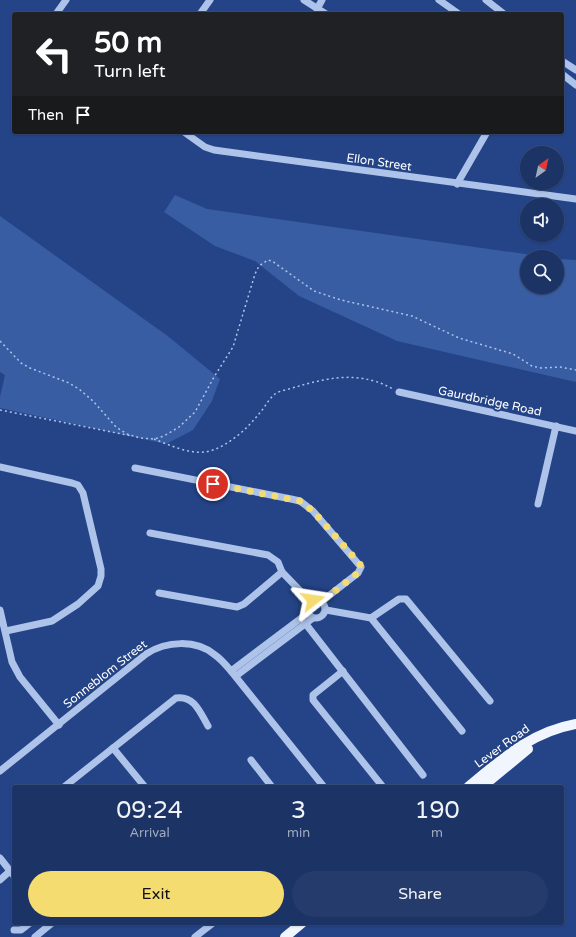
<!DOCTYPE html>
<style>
:root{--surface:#1b3365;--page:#243b6b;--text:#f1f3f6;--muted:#a0aabf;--line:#394e79;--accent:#f4dc71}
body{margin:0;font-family:"Varela Round",sans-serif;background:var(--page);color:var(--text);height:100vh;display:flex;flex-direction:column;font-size:15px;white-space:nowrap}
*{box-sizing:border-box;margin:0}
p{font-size:13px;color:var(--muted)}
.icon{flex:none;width:22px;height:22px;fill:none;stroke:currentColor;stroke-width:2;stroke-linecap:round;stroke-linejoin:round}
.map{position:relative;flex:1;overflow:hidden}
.sheet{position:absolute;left:12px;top:785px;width:552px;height:140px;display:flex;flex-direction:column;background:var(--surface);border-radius:4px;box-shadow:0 1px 3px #0004,0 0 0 1px var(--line)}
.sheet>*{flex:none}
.hud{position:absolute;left:12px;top:12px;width:552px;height:122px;border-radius:4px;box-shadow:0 1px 3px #0004,0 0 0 1px var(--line);background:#202124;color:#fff;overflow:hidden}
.needle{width:26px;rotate:33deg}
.fabs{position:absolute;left:520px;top:146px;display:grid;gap:8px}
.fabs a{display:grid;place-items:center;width:44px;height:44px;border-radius:50%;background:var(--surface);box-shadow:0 1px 3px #0004,0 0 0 1px var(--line);font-size:20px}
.pin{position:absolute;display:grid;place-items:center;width:34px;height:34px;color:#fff;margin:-17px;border:2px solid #fff;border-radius:50%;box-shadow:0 1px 4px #0007}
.me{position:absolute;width:44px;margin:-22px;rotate:75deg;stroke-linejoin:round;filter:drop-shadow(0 0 3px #0008)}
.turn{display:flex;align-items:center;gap:14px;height:84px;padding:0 16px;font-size:18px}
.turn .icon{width:52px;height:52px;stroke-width:2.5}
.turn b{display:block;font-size:28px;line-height:34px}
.then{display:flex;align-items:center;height:38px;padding:0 16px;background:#0003;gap:8px;font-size:15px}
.eta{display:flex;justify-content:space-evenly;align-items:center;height:68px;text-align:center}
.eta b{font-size:24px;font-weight:600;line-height:28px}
.button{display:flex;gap:8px;margin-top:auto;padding:8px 16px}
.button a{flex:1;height:46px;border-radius:24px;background:var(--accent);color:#111;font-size:16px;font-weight:600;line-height:46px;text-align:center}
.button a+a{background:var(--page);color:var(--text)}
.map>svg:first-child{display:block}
</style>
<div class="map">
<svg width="576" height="937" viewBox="0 0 576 937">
<rect width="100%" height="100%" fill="#244487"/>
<g fill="#385da3">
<polygon points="175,195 207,209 546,257 527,257 527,287 557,287 557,259 576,260 576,382 397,341 299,296 255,261 215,246 164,212"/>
<polygon points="0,216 169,337 220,379 212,401 193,430 166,444 0,408 0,397 5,375 0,372"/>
</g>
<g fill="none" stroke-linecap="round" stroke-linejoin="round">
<g stroke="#aec3e9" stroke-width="1.5" stroke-dasharray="2 3" stroke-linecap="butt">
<polyline points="0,341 21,363 30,368 69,383 79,389 93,401 116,427 127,434 140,438 154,439 164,436 179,427 195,412 214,377 233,347 255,274 259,266 268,260 272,261 314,291 341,300 412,316 459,338 513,354 532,366 541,368 560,367 576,370"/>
<polyline points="0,410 132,436"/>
<path d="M154,439C169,445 189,454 205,452C225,449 246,430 258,415C265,408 269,397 278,392C318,381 353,367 393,389"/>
</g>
<g stroke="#aec3e9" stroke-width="7">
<polyline points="304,0 326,14"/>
<polyline points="439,0 459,14"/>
<polyline points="486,0 504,14"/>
<polyline points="317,9 322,0"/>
<polyline points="56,14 66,0"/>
<polyline points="200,14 210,0"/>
<polyline points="562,61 576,70"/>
<polyline points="562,74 576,85"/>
<polyline points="184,132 205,147 214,150 576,199"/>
<polyline points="457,184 487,132"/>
<polyline points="399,392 576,431"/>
<polyline points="0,467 72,483 78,485 83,493 101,569 101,576 98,586 78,604 52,621 6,631"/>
<polyline points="135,468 291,499 300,501 313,511 361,567 358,573 322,601"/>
<polyline points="538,504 556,426"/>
<polyline points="150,533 268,555 278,562 282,572 310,601"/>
<polyline points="159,593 237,607 244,604 282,572"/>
<circle cx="316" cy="609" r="9"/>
<polyline points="0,610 12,662 20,677 59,725"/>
<polyline points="326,610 371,618 462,731"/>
<polyline points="371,618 399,599 406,599 490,701"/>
<polyline points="305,623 423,775"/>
<polyline points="231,671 308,613"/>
<polyline points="343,671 313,695 313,700 383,787"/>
<polyline points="236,676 313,618"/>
<polyline points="113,748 145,787"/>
<polyline points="251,760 272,787"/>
<path d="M0,771L146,654C166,641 196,639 215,655C221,659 226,665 231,671L324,787"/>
<path d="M64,787L176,698C194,695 200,712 208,726"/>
<polyline points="0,858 14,876"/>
<polyline points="0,880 10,871"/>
<polyline points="14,930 21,930 30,923"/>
<polyline points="35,937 52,923"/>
<polyline points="195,937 213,923"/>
</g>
<g stroke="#f1f5fe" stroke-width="10">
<path d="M468,787C502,759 531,732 576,724"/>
<polyline points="482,787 528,749"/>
<polyline points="285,937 302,923"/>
</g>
</g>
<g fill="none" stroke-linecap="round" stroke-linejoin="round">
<polyline stroke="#f4dc71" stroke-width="7" stroke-dasharray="0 12.6" points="213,484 300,501 313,511 360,564 361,569 358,573 322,601 313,600"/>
</g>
<g text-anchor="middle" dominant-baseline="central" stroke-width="4" stroke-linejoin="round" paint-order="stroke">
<g font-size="12" fill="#fff" stroke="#244487">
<text transform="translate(379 162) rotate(8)">Ellon Street</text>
<text transform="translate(490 401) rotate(12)">Gaurdbridge Road</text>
<text transform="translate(105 674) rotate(-38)">Sonneblom Street</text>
<text transform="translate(502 746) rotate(-36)">Lever Road</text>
</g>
</g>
</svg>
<div class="fabs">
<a><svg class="needle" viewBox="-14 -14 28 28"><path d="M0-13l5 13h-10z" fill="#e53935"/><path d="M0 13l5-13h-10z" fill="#a0aabf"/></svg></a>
<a><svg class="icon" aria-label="sound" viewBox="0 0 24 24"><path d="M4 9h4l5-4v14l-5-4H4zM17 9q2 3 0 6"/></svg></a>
<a><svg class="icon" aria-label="search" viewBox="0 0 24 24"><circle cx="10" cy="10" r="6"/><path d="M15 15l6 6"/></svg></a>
</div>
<div class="pin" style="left:213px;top:484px;background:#d93025"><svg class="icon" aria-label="arrive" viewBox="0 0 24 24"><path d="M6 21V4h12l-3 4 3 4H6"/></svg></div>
<svg class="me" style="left:313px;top:600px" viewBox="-20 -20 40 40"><path d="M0-17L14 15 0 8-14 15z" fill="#f4dc71" stroke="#fff" stroke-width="4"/></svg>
<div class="hud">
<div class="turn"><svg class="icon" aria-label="left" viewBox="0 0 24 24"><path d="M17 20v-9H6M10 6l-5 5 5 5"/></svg><div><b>50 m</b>Turn left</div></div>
<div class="then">Then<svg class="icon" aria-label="arrive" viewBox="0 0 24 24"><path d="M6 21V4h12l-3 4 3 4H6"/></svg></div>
</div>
<section class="sheet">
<div class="eta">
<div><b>09:24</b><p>Arrival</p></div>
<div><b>3</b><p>min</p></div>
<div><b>190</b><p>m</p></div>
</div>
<div class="button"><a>Exit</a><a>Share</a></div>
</section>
</div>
